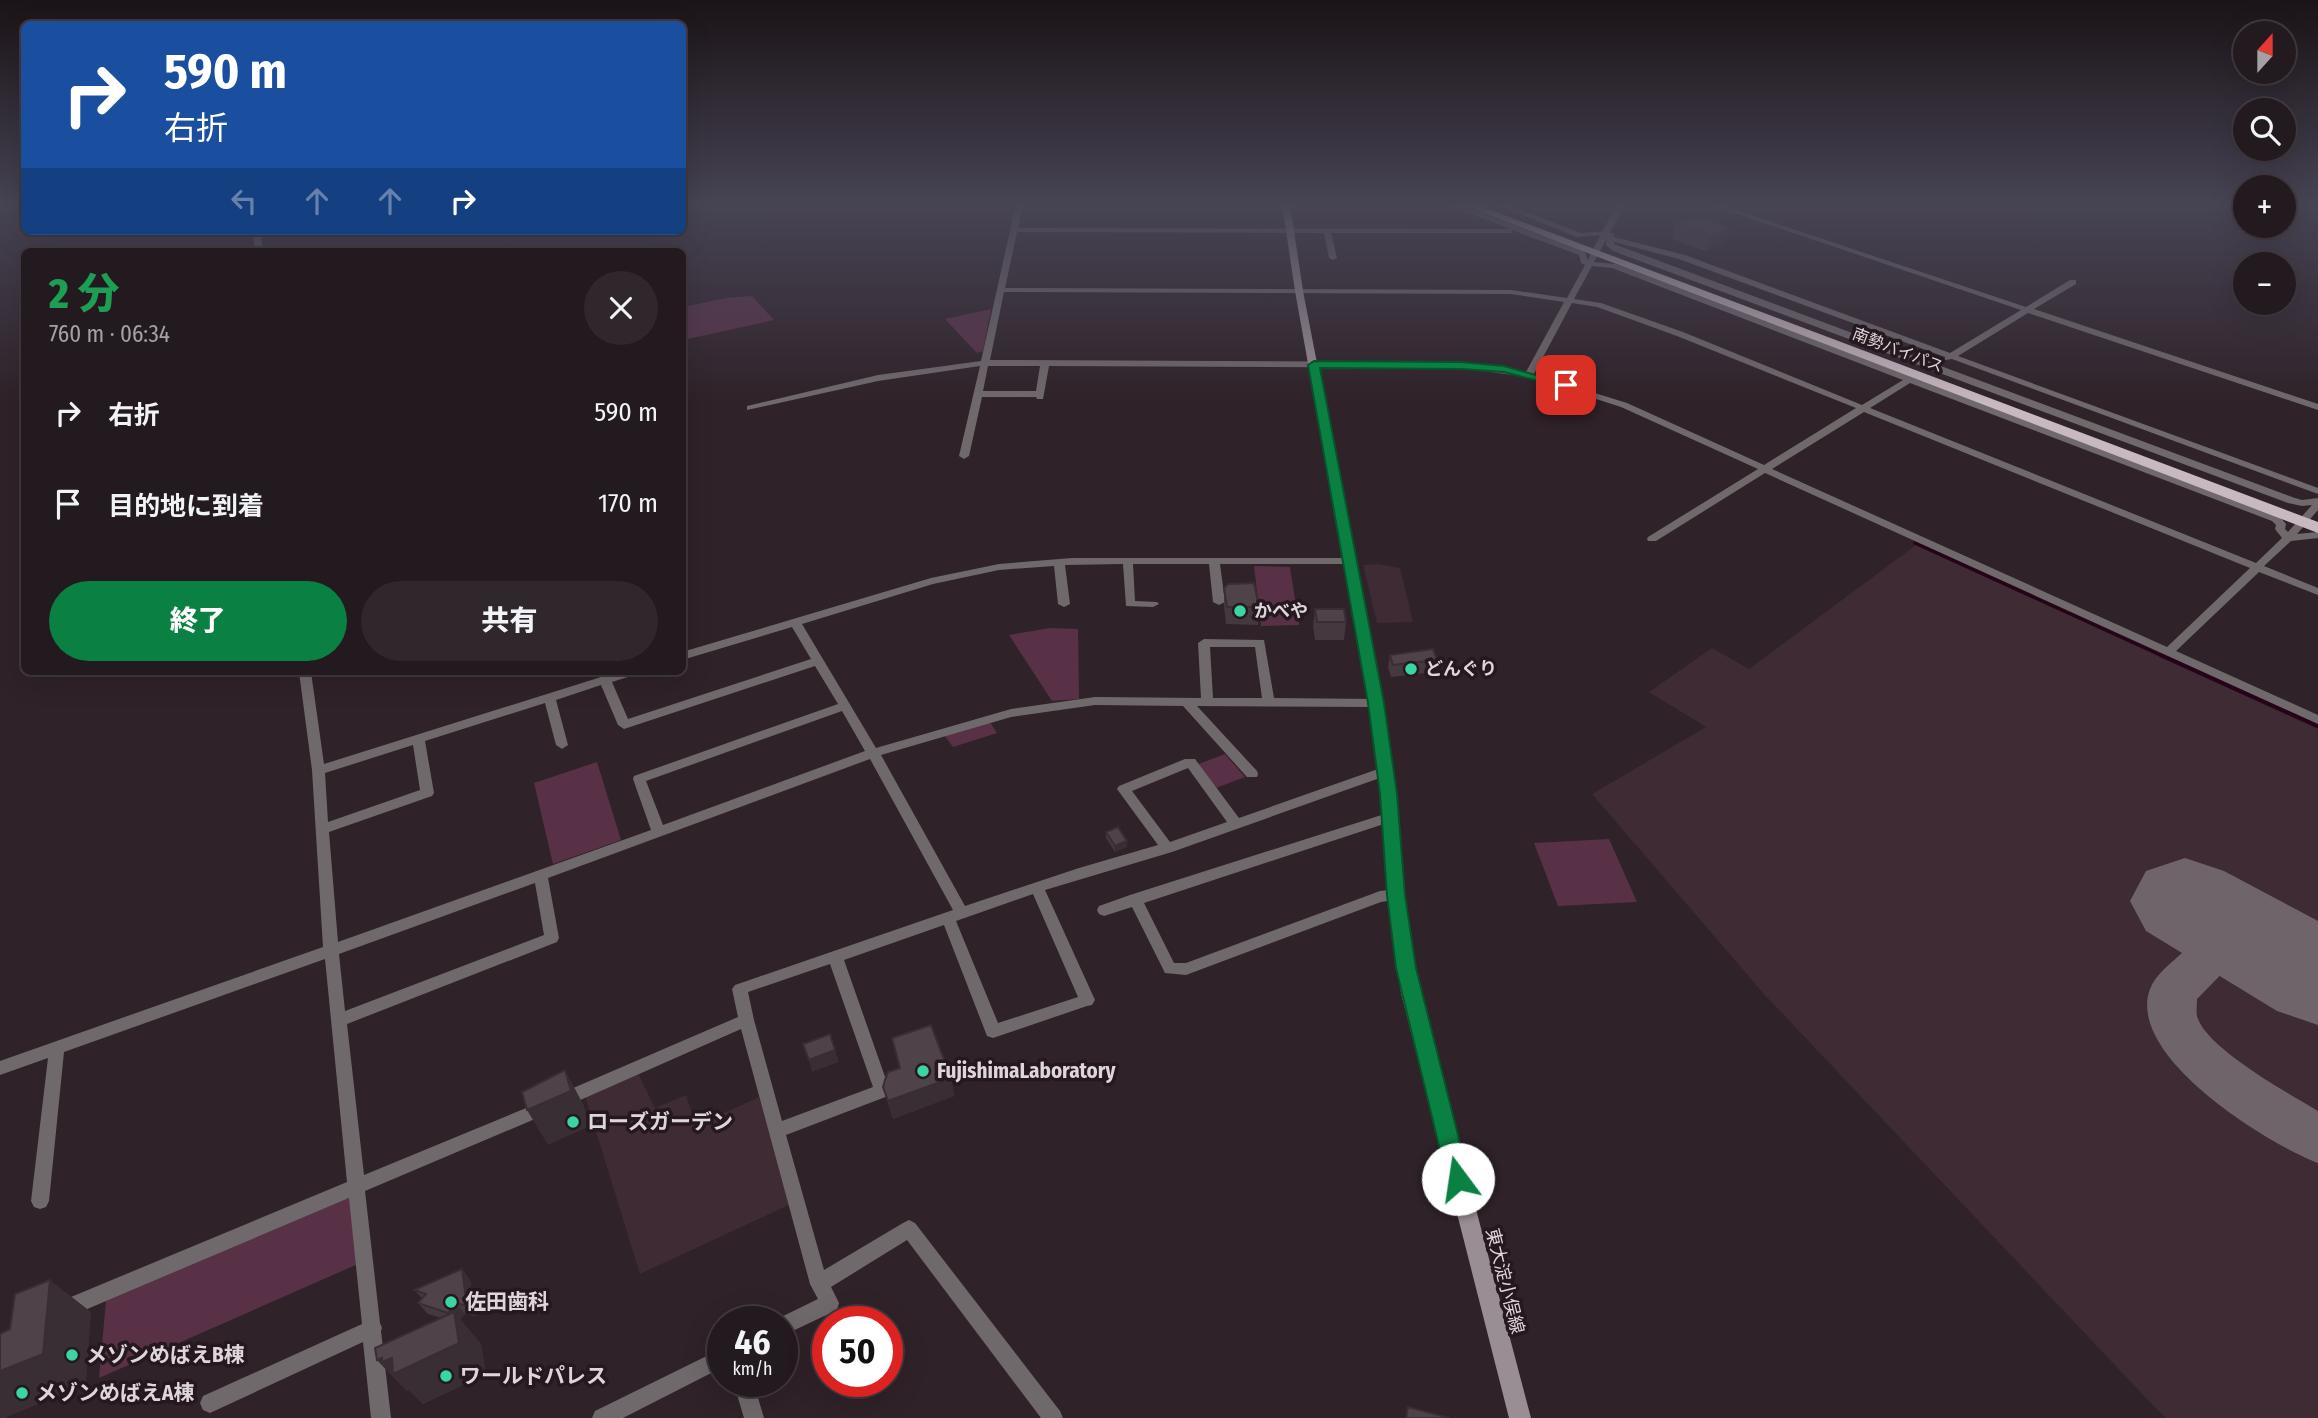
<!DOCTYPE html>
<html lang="ja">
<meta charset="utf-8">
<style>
:root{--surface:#231a1f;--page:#2f272c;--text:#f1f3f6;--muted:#a3a1a4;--line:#40383d;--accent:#0b8043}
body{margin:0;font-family:"Fira Sans Condensed","Noto Sans JP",sans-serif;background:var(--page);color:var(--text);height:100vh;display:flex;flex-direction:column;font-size:26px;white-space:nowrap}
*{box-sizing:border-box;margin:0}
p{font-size:23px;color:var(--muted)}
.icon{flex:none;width:38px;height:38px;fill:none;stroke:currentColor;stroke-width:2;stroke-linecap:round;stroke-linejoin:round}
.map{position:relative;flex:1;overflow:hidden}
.sheet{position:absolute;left:21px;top:248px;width:665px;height:427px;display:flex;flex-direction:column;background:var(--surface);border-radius:10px;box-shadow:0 7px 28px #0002,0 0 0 2px var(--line)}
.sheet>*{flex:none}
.banner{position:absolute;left:21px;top:21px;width:665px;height:214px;border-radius:10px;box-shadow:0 7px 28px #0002,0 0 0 2px var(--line);background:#1a4fa0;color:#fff;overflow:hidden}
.needle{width:46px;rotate:21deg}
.controls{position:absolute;left:2233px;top:21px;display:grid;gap:14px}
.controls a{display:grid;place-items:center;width:63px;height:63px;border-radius:50%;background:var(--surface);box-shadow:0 7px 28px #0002,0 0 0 2px var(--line);font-size:35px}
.speed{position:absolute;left:707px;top:1306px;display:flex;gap:14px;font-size:35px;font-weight:700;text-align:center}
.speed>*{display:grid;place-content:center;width:91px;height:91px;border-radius:50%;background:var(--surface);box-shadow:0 7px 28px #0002,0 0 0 2px var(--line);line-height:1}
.speed small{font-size:18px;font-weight:400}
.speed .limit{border:10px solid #d22;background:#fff;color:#111}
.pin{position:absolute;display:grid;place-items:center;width:60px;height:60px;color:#fff;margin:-30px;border-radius:14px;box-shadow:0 4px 10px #0006}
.me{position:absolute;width:77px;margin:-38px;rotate:346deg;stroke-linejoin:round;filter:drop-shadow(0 0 5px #0008)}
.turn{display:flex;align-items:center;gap:24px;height:147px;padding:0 28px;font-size:32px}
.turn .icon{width:91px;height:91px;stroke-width:2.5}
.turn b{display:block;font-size:49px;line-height:60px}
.lanes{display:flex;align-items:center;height:66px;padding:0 28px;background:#0003;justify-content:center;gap:35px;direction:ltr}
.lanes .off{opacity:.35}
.round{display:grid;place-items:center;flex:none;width:74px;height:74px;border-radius:37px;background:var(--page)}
.overview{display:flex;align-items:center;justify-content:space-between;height:119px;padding:0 28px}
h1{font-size:42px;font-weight:800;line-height:52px;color:#1e9e55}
.primary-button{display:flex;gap:14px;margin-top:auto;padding:14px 28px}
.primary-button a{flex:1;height:80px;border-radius:42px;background:var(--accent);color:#fff;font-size:28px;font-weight:800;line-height:80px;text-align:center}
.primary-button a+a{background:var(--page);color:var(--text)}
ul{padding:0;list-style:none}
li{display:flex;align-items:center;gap:21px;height:91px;padding:0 28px}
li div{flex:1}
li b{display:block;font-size:26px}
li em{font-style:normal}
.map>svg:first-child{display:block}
</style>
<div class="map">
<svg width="2318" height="1418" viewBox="0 0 2318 1418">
<rect width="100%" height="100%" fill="#2f2229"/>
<g fill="#3e2b34">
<polygon points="1916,545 2318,729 2318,1418 2165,1418 1763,993 1592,794 1706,727 1649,692 1712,648 1749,669"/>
<polygon points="1377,564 1400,568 1413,622 1377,623 1363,565"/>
<polygon points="637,1071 655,1108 686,1095 696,1126 759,1097 793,1203 640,1274 585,1096"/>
</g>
<g fill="#593147">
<polygon points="752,296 774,320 683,340 683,307 726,298"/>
<polygon points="991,309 983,351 977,353 945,319"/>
<polygon points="1254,566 1290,567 1299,625 1261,626"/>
<polygon points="1050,628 1078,629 1079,699 1052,701 1009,635"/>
<polygon points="990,722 997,733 953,747 944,735"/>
<polygon points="1225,754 1245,777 1216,788 1196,765"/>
<polygon points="597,762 621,840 553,864 534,783"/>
<polygon points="1609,839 1637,902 1558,906 1534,843"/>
<polygon points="351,1197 358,1264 99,1378 106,1301"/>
</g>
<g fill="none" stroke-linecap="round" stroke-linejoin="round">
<polyline stroke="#270319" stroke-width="3.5" points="1915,543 2165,657"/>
<polyline stroke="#270319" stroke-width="4.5" points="2161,655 2318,726"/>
<path fill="#6f646a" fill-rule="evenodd" d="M2236,912L2252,917L2259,930L2252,943L2197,999C2197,1004 2196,1011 2197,1016C2205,1048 2290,1094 2318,1111V1163C2268,1144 2125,1056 2150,989C2156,974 2170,964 2182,953C2199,937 2213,919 2236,912Z"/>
<polygon fill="#6f646a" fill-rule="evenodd" points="2185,858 2224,871 2318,921 2318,1025 2277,1011 2146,931 2130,901 2146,871"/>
<g fill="#70696c" fill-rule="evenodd">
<path d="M1016,204H1023L1018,228L1510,229L1446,204H1456L1579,249L1585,252L1588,260L1592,251H1598L1599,253L1594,262L1616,264L2280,517L2286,524L2285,529L2288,532L2312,505L2302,506L2288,503L1613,251L1606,245L1607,237L1604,235L1577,237L1495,204H1505L1581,233L1605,231L1614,234V237L1685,255L1950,353L2021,310L1708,204H1718L2026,307L2070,280H2076V284L2034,309L2318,404V410L2028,313L1958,356L2318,488V494L1952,359L1945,360V357L1679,259L1614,242V244L2295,498L2302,500L2318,498V510L2297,534L2318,532V538L2291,541L2264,566L2318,588V595L2259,572L2176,651L2318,715V724L1765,473L1656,541H1648L1647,539L1648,537L1758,469L1621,407L1528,377L1461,368L1049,366L1043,399H1037L1036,397H982L969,456L964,459L959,456L980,366L878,381L747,410V406L878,375L981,361ZM1512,230L1579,255L1581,263L1585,265L1567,298L1511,290L1005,288L1017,232L1324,233L1329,258L1333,260L1337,258L1331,233H1512ZM1592,266L1612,268L1903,380L1862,405L1683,332L1601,303L1574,299ZM1004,292L1511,294L1564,302L1526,372L1461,362L990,360ZM1572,303L1597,307L1677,336L1856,408L1764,465L1627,403L1534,374ZM988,366H1040L1036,391H983ZM1910,383L2272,521L2276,525L2275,529L2282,538L2256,563L1870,408ZM1864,412L2250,568L2167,647L1772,469Z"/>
<polygon points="253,231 261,231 263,252 255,252"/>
<path d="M1072,558H1350L1355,561L1350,564H1220L1225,602L1219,605L1213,602L1209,564H1133L1135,601L1157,602L1159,604L1153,607L1126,606L1123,564L1065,565L1070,604L1064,607L1058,604L1054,566L999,570L933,584L802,624L876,748L1011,709L1095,697L1201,698L1198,643L1204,639L1264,640L1274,698L1376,699L1382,703L1376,707L1197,706L1257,771L1258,774L1257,777H1247L1183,706L1095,705L1011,717L881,755L965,906L1079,868L1158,845L1117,789L1119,786L1185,759H1195L1239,818L1381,768H1391L1392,771L1391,774L1172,852L1045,890L1095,1000L1092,1005L1087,1006L993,1038L987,1036L944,925L844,960L890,1091L888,1096L786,1135L824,1270L903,1223L909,1220L915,1223L1060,1411L1063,1418H1041L907,1240L831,1287L839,1303L837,1310L782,1336V1321L775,1320L818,1299L810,1284L741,1029L569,1105L563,1107L557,1105L555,1100L557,1095L738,1017L732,989L735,985L953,910L870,759L548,878L559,938L557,942L347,1024L364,1175L543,1101L549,1103L551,1108L549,1113L365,1191L380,1323L382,1328L381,1331L391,1418H371L363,1342L210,1413L203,1410L200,1403L203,1396L362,1324L349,1198L66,1318L59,1316L57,1309L59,1302L347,1182L325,959L64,1052L49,1201L46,1207L40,1209L34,1207L31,1201L48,1058L0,1075V1061L323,947L312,770L299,672H311L324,764L617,672H636L634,675L612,682L628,719L811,659L792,627L682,660V652L931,578L999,564ZM1210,647H1255L1262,698H1213ZM815,666L838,704L634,776L633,779L651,830L338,942L329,832L432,796L434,793L425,741L545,703L556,745L562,749L568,745L556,700L601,685L618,725L624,729ZM842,711L865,751L663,825L646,781ZM413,745L420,790L328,822L325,773ZM1188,768L1227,822L1170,842L1132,791ZM535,883L544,935L345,1011L339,954ZM1033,894L1078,997L998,1023L956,921ZM830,964L873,1087L782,1121L754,1020L748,992Z"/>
<polygon points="1391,812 1396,814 1398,817 1396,820 1144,903 1174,963 1186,963 1380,891 1396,889 1401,891 1403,895 1401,899 1381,902 1186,975 1165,973 1132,907 1104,916 1099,914 1097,910 1099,906 1130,895"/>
<polygon points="723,1348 723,1367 623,1418 592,1418 595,1411"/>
<polygon points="733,1381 753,1381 764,1418 744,1418"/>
</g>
<polygon fill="#70696c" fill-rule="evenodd" points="1617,204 1625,204 1599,253 1592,255 1591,253"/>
<polygon fill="#998e93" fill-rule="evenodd" points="1282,204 1290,204 1303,291 1383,703 1399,817 1404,895 1419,993 1531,1418 1509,1418 1401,993 1388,895 1383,817 1369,703 1295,291"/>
<polygon fill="#c8b8c0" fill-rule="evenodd" points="1460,204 1475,204 2318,522 2318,533"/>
</g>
<g fill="#45393f">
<polygon points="1676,224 1730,228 1725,243 1706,251 1672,239"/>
<polygon points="1224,588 1259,607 1258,625 1226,624 1224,606"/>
<polygon points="1315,609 1346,622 1344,640 1315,640 1313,627"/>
<polygon points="1390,655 1437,660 1435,672 1391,677 1388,667"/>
<polygon points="1106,832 1127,841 1127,847 1115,852 1106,838"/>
<polygon points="892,1038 951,1078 954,1096 893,1119 883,1087 899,1068"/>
<polygon points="462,1269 470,1280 476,1316 465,1314 460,1319 481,1344 486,1374 423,1404 409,1390 407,1391 377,1360 441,1318 428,1314 418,1303 422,1298 414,1290"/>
</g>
<g fill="#382e33">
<polygon points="1730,228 1725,243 1706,251 1711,236"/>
<polygon points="1127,841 1127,847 1115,852 1115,846"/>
<polygon points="835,1050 839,1062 812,1072 809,1060"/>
<polygon points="565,1070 584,1106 590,1126 548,1145 527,1110"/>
<polygon points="951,1078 954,1096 893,1119 888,1101"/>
<polygon points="462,1269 470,1280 476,1316 467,1306"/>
<polygon points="50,1280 91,1312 86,1384 5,1418 1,1418 0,1417 0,1371"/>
<polygon points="456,1303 465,1314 460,1319 481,1344 486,1374 423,1404 409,1390 407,1391 377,1360 456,1322 448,1313"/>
</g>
<g fill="#504249" stroke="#382e33" stroke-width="2">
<polygon points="1696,216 1730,228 1711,236 1676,224"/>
<polygon points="1254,583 1259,607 1227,607 1224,588 1228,584"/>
<polygon points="1315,609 1344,609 1346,622 1317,622"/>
<polygon points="1433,649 1437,660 1393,665 1390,655"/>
<polygon points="1118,827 1127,841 1115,846 1106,832"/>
<polygon points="931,1025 951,1078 888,1101 883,1087 885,1080 888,1072 900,1068 892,1038"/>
<polygon points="830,1034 835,1050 809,1060 803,1044"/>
<polygon points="565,1070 571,1091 527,1110 522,1092"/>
<polygon points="462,1269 467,1306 456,1303 448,1313 418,1303 426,1294 414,1290"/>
<polygon points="50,1280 43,1354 0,1371 0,1334 10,1329 15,1294"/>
<polygon points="454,1312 459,1343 393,1374 392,1358 382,1362 382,1358 377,1360 375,1348"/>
<polygon points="1408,1407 1450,1418 1406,1418"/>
</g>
<linearGradient id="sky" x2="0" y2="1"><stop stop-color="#1a1317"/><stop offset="0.51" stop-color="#474454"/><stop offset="1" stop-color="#474454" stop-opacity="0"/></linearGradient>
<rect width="2318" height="403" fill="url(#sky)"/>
<polygon fill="#0b8043" stroke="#07532c" stroke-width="2" points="1314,361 1461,362 1504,366 1571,385 1566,388 1504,372 1461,369 1320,368 1384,703 1397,794 1405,895 1416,968 1469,1179 1466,1186 1458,1189 1450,1186 1447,1179 1396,968 1387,895 1380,794 1368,703 1308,365"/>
<g fill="#3bd4a4" stroke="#25191f" stroke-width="2.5">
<circle cx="1240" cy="611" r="7"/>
<circle cx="1411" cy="669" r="7"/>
<circle cx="923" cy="1071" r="7"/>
<circle cx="573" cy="1122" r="7"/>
<circle cx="451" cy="1302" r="7"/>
<circle cx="72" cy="1355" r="7"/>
<circle cx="446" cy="1376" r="7"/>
<circle cx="22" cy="1393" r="7"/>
</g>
<g text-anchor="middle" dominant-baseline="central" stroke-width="7" stroke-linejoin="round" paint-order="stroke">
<g font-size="16" fill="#dfd6db" stroke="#25191f">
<text transform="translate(1898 350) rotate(21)">南勢バイパス</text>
</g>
<g font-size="18" font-weight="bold" fill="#dfd6db" stroke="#25191f" text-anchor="start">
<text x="1254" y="611">かべや</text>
<text x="1425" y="669">どんぐり</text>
</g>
<g font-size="18" fill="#dfd6db" stroke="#25191f">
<text transform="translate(1505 1281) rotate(76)">東大淀小俣線</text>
</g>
<g font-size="21" font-weight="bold" fill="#dfd6db" stroke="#25191f" text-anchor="start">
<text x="937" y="1071">FujishimaLaboratory</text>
<text x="587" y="1122">ローズガーデン</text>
<text x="465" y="1302">佐田歯科</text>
<text x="86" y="1355">メゾンめばえB棟</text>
<text x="460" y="1376">ワールドパレス</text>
<text x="36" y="1393">メゾンめばえA棟</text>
</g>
</g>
</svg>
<div class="controls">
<a><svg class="needle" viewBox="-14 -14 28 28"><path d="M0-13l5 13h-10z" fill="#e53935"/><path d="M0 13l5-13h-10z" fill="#a3a1a4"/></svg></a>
<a><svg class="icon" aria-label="search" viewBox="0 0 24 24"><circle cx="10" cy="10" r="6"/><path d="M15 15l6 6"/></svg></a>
<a>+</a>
<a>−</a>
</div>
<div class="speed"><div>46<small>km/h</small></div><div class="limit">50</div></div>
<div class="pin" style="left:1566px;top:385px;background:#d93025"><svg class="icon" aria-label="arrive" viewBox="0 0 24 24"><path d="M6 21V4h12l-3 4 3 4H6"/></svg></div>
<svg class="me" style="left:1458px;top:1179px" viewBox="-20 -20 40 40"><circle r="19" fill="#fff"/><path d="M0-13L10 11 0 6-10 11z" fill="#0b8043"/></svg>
<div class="banner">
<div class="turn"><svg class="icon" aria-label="right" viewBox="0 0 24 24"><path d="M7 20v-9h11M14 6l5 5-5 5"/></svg><div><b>590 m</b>右折</div></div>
<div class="lanes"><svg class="icon off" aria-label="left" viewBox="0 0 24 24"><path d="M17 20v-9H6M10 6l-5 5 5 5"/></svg><svg class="icon off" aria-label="ahead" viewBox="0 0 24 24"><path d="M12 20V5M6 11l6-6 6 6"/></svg><svg class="icon off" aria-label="ahead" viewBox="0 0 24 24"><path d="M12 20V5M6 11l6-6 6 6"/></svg><svg class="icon" aria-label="right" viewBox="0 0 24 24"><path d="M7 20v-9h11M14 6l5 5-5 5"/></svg></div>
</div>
<section class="sheet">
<div class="overview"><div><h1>2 分</h1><p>760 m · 06:34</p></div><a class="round"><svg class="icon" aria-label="close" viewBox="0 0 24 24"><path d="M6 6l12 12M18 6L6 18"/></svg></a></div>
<ul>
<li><svg class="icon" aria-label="right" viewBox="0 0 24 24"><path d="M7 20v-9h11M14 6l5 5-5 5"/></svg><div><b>右折</b></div><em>590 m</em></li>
<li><svg class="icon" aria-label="arrive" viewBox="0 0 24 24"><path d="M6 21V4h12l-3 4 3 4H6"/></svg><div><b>目的地に到着</b></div><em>170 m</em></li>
</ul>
<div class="primary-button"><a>終了</a><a>共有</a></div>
</section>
</div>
